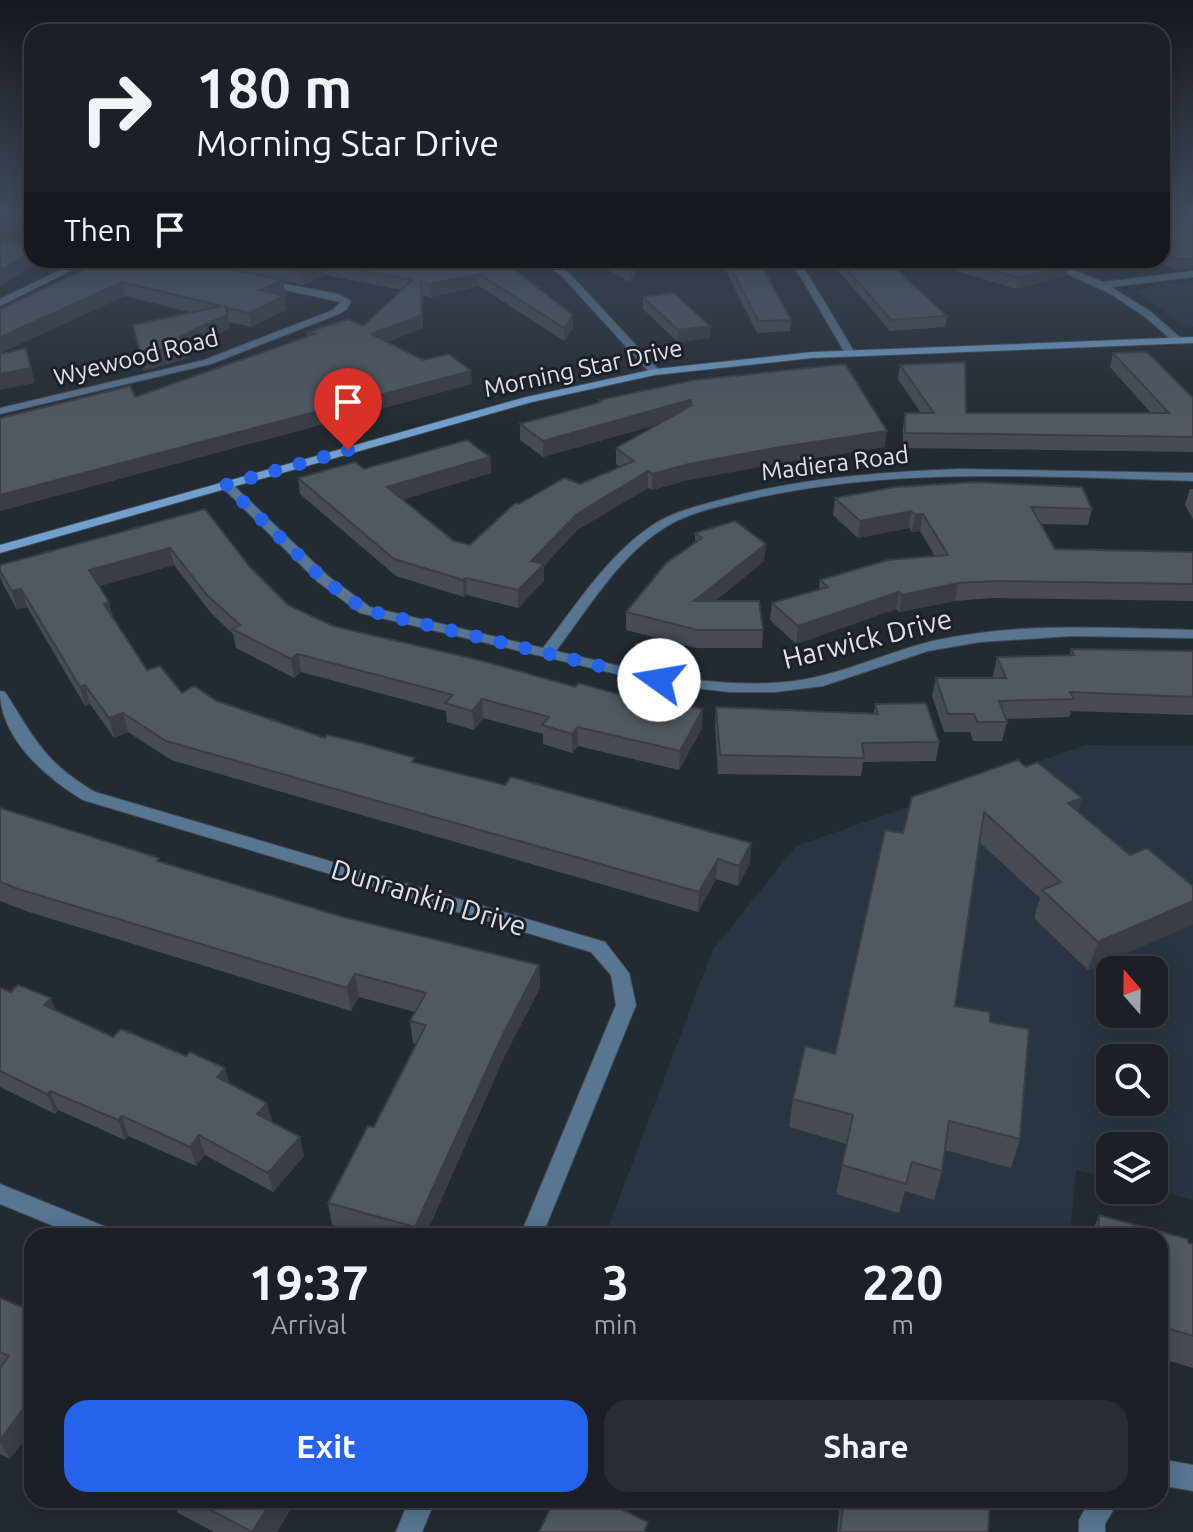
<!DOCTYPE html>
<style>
:root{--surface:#1a2026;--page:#272d32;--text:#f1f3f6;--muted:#9fa3a7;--line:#383e43;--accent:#2563eb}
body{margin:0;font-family:Ubuntu,sans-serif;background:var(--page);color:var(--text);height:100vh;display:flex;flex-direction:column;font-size:30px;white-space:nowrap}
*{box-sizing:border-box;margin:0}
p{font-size:26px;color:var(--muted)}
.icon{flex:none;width:44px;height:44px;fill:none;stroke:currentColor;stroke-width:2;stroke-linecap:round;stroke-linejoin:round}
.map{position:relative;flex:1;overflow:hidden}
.side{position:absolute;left:24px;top:1228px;width:1144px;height:280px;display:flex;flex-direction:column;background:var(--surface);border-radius:24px;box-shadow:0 4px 20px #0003,0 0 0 2px var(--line)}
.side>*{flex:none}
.top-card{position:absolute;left:24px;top:24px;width:1146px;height:244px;border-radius:24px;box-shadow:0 4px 20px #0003,0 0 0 2px var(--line);background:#1a2026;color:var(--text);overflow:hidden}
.needle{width:52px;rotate:340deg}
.fabs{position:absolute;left:1096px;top:956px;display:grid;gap:16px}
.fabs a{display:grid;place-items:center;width:72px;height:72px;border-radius:16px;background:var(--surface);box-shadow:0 4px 20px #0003,0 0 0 2px var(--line);font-size:40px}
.pin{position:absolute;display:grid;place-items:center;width:68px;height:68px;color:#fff;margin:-82px -34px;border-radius:50% 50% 50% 0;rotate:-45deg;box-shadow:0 0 8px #0007}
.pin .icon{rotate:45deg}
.me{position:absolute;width:88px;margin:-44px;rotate:283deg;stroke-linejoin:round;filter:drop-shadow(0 0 6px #0008)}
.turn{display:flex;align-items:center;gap:28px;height:168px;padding:0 40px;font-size:36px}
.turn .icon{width:104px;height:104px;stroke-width:2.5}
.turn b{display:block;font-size:56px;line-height:68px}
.then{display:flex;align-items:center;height:76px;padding:0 40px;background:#0003;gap:16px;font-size:30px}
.eta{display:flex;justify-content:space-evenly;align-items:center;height:136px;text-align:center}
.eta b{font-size:48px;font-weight:700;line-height:56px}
.primary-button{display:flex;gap:16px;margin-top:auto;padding:16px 40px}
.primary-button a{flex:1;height:92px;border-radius:24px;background:var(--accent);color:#fff;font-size:32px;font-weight:700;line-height:92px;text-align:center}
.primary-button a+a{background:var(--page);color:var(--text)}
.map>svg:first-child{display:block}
</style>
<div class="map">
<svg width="1193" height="1532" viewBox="0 0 1193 1532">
<rect width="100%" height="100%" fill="#232b32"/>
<g fill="#293541" fill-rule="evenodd">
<polygon points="1193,282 1193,327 1186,328 1137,290 1161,284"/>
<path d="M1086,745L1193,746V1200L1154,1190V1146H1110V1179L1076,1170L1070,1236H605L712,951L796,846ZM1110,970H1154V1014H1110ZM1110,1058H1154V1102H1110Z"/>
</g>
<polygon fill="#41341e" points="0,210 32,210 32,252 0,248"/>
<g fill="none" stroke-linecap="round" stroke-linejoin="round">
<defs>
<g id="street">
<polygon points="81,260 92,260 0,306 0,299"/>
<polygon points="539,260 549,260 568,272 659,370 659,374 651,374 562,276"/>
<path d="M780,260C794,260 801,265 809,276L855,353L854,355L845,353L802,279L796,271Z"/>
<polygon points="1037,260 1049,260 1103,282 1193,271 1193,277 1111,287 1151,312 1183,340 1174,342 1144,316 1111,294"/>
<polygon points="264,280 338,294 351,301 347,309 339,314 211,364 0,414 0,408 204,360 333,310 341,302 261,285 259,283"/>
<path d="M961,469L1193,473V481C1047,477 900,466 756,498C725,505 691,511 664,528C618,557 588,609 556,651C628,668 698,687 772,683C831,681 881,653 937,640C1020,622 1108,628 1193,630V638L1071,636L980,642L928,651L823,686L776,692H729L659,684L360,613L318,582L220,485L226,481L230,482L328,576L370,607L543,648C575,607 604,560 647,529C668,513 694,507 720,500C799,478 879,472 961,469Z"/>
<path d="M0,691L5,692C35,739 44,762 95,792L605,942L629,973L636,1005L542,1236H520L616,1005L611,975L591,952L83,800C45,777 0,738 0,691Z"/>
<polygon points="0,1184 111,1229 114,1236 78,1236 0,1204"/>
<polygon points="1160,1459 1193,1465 1193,1491 1160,1485"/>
<polygon points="409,1500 435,1500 422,1532 396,1532"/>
<polygon points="1090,1500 1119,1500 1105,1524 1105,1532 1079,1532 1079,1520"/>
</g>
<polygon id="secondary" points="1193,337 1193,343 812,358 655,375 532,402 0,553 0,545 526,397 655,369 812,352"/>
</defs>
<use href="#street" stroke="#41484f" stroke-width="2"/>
<use href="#secondary" stroke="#41484f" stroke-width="2"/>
<use href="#street" fill="#587591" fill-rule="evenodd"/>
<use href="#secondary" fill="#71a0cc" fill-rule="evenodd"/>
</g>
<g fill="#454d53">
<polygon points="1162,210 1193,210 1193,268 1175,270 1159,260 1162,260"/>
<polygon points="105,260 511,260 516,270 573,328 564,341 479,286 431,297 422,295 423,328 387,342 472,384 0,511 0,418 135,397 307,336 307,332 363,326 401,290 325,275 304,285 283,281 285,294 282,295 284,296 286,310 251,327 229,322 230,328 188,349 189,358 144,371 133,325 193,313 125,296 0,353 0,309"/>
<polygon points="589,260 632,260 636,274 630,282"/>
<polygon points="690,260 755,260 791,320 790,331 757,333 722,263 710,267"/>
<polygon points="829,260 887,260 947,316 945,327 890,331"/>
<polygon points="922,260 1056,260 1068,266 1066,276 1016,289"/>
<polygon points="1057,260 1131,260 1085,272"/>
<polygon points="643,297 710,326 710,338 678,342 643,309"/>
<polygon points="1113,353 1193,398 1193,452 903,448 903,428 905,413 921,413 898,379 900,365 966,413 1151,413 1110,367"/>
<polygon points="695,380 885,447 780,463 688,480 652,490 648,488 577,530 544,566 544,581 518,608 467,595 464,597 396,576 300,494 298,478 364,469 490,457 491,473 402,499 454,541 470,545 519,504 580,484 620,467 616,464 616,448 659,424 543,457 520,440 520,424 599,402 599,400"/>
<polygon points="1190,489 1193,489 1193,519 1185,505"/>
<polygon points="835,498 1092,509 1088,525 1041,524 1055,549 1193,552 1193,601 992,598 955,601 899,612 896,609 796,644 770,620 772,603 819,589 820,580 935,556 920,531 912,532 909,528 858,538 833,515"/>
<polygon points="205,509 250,567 288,605 333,626 702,728 679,770 578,746 572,753 543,744 543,734 483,718 474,730 447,722 446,711 301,672 294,678 236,648 233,634 211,613 174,565 99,586 113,618 147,670 182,693 217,701 325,738 416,763 505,785 751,843 750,863 738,886 716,879 698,912 171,760 128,732 114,738 90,704 85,706 27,607 17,610 3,584 0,576 0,565"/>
<polygon points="695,533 764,561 715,601 763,630 762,648 696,648 626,630 626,612 695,543"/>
<polygon points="1071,649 1193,651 1193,715 1071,711 1069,717 1005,719 1007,722 1002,741 973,741 970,732 944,732 932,696 936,678 994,678 993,676 997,657 1070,655"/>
<polygon points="875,704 939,742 936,761 863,762 861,776 718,774 715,726 716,707 874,713"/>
<polygon points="912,797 1078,812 1130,855 1193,886 1193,924 1088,970 1034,918 1040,898 979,842 955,1006 990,1022 1020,1139 1011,1168 945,1150 942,1171 934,1200 905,1191 899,1213 836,1194 847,1144 789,1127 793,1099 835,1054 903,833"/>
<polygon points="0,808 160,862 343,917 539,965 540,988 505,1055 425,1236 370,1236 332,1225 328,1203 374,1127 416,1044 413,1043 410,1021 415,1012 359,997 351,1011 26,911 0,901"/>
<polygon points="0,988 56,1011 113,1037 230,1083 267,1103 272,1122 304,1156 273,1192 205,1155 196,1166 128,1136 125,1140 58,1110 55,1114 0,1087"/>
<polygon points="1099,1215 1193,1244 1193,1368 1160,1358 1160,1236 1091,1236"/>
<polygon points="0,1298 32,1311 32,1428 10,1459 0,1454"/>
<polygon points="172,1500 296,1500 277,1532 214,1532 178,1513"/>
<polygon points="657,1500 673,1500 672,1504"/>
<polygon points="829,1500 990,1500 988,1532 837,1532 840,1504"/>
</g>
<g fill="#383e44">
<polygon points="32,252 32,260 45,260 0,286 0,270"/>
<polygon points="1193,258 1193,268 1175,270 1178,259"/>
<polygon points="710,260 723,260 722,263 710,267"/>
<polygon points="1091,260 1131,260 1085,272 1088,261"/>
<polygon points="515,262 516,274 507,264"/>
<polygon points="324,263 325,275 304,285 303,272"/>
<polygon points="636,264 636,274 630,282 630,271"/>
<polygon points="1068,266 1066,276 1016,289 1018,278"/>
<polygon points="479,274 479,286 431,297 430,284"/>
<polygon points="283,280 285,294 263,304 260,290"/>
<polygon points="122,282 125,296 0,353 0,337"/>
<polygon points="421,282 423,328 373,347 371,334"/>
<polygon points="284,296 286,310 251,327 249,313"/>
<polygon points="228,314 230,328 188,349 189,358 144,371 141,356"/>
<polygon points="573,315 573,328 564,341 564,328"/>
<polygon points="710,326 710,338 678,342 678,330"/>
<polygon points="26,348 35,383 0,390 0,374"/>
<polygon points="471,371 472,384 0,511 0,495"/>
<polygon points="690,400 689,415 543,457 543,441"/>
<polygon points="887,431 885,447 780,463 688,480 652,490 652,474 689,464 781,447"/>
<polygon points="490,457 491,473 389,504 387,487"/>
<polygon points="648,471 648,488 577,530 544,566 544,581 518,608 518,590 531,561 577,514"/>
<polygon points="911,511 909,528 858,538 860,521"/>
<polygon points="923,514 920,531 912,532 915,515"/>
<polygon points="766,544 764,561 694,618 694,601"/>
<polygon points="170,548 174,565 93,588 89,570"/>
<polygon points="466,578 467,595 464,597 463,580"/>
<polygon points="958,583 955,601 899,612 902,595"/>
<polygon points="21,589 27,607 17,610 12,591"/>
<polygon points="899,592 896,609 796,644 798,626"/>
<polygon points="109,602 114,620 104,604"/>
<polygon points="298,654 301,672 294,678 291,659"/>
<polygon points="85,685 90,704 85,706 80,687"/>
<polygon points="482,699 483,718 474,730 472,711"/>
<polygon points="703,709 702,728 679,770 680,751"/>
<polygon points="123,713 128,732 114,738 109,718"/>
<polygon points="578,727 578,746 572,753 572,734"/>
<polygon points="1082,798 1074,826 1068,803"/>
<polygon points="751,843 750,863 738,886 739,866"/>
<polygon points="718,859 716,879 698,912 699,892"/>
<polygon points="1193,901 1193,924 1088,970 1098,942"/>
<polygon points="539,965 540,988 505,1055 425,1236 416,1236 415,1227 504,1032"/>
<polygon points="355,974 359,997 351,1011 347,988"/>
<polygon points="51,998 58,1017 44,1005"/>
<polygon points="225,1068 231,1087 217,1077"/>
<polygon points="50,1091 58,1110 55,1114 47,1094"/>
<polygon points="267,1103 272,1122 257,1114"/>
<polygon points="122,1116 128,1136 125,1140 118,1120"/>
<polygon points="199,1135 205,1155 196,1166 190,1147"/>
<polygon points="300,1137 304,1156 273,1192 268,1173"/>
<polygon points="32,1397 32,1428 10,1459 0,1442 0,1440"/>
<polygon points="272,1500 296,1500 277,1532 253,1532"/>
</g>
<g fill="#505961" stroke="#383e44" stroke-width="2">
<polygon points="1162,210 1164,214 1193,220 1193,258 1178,259 1162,249"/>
<polygon points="4,241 32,244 32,252 0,270 0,243"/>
<polygon points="105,260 185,260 283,280 260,290 284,296 249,313 225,307 228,314 179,337 186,343 141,356 133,325 222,306 122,282 0,337 0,309"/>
<polygon points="229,260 511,260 515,262 507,264 573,315 564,328 479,274 430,284 421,282 422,315 371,334 423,360 449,354 471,371 0,495 0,418 130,386 135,397 315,334 307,332 348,319 363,326 412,280 324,263 303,272"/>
<polygon points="609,260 632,260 636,264 630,271"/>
<polygon points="727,260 755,260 761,264 791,320 758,321"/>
<polygon points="839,260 887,260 947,316 891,320"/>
<polygon points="959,260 1056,260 1068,266 1018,278"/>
<polygon points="674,293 710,326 678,330 643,297"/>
<polygon points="26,348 31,368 0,374 0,354"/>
<polygon points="1147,352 1193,398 1193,437 905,433 905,413 934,413 900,365 965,362 966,413 1169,413 1113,353"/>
<polygon points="845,364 887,431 781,447 689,464 652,474 648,471 577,514 531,561 544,564 518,590 466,578 463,580 394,559 298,478 355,462 364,469 467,440 490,457 387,487 454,541 470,545 515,503 519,504 564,478 580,484 634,461 616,448 692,405 690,400 543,441 520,424 601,402 599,400 695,380"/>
<polygon points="975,482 1082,487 1092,509 1031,507 1055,549 1193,552 1193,584 996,581 958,583 902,595 899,592 798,626 772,603 828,587 820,580 888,560 948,555 923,514 915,515 911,511 860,521 835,498 895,487"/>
<polygon points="205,509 250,567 288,605 333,626 483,661 575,687 579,683 645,702 648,697 703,709 680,751 578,727 572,734 542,725 549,717 482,699 472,711 445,703 453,695 298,654 291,659 232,629 240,625 207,595 170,548 89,570 109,602 104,604 147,670 160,666 182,693 194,686 217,701 325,738 327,735 358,742 415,758 412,762 505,785 511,777 751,843 739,866 718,859 699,892 166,741 123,713 109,718 85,685 80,687 21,589 12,591 0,571 0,565"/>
<polygon points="735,521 766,544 694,601 759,601 763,630 697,630 626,612 666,563 702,538 695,533"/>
<polygon points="1071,649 1193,651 1193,697 1070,692 1074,699 999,701 1007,722 977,722 974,714 948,714 936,678 1006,678 997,657 1074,655"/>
<polygon points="926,703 939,742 862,743 864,758 720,755 716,707 878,714 875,704"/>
<polygon points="1018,760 1026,767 1037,762 1082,798 1068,803 1130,855 1147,848 1193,886 1193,901 1098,942 1042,890 1061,882 984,812 955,1006 990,1012 990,1022 1029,1029 1020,1139 949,1121 942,1171 912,1162 906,1184 842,1165 853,1115 793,1099 805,1046 835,1054 885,830 903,833 912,797"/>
<polygon points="0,808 159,858 157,861 343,917 539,965 504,1032 415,1227 328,1203 368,1126 374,1127 426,1025 410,1021 426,993 355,974 347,988 18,889 0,882"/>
<polygon points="18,985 51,998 44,1005 113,1037 121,1029 186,1056 190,1052 225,1068 217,1077 267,1103 257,1114 300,1137 268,1173 199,1135 190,1147 122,1116 118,1120 50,1091 47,1094 0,1071 0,988 11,992"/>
<polygon points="1099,1215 1188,1239 1188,1243 1193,1244 1193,1336 1160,1326 1160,1236 1098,1236"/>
<polygon points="0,1298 32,1311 32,1397 0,1440 0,1368 9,1356 0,1352"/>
<polygon points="192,1500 272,1500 252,1532"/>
<polygon points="554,1500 602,1500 648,1522 644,1532 539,1532"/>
<polygon points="844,1500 990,1500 988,1532 840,1532"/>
</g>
<linearGradient id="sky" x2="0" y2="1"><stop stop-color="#13181c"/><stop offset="0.5" stop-color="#3f4a5a"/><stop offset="1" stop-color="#3f4a5a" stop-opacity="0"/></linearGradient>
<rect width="1193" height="424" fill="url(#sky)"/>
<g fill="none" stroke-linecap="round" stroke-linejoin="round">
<polyline stroke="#2563eb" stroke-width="14" stroke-dasharray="0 25.2" points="348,450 226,485 323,579 365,610 659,680"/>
</g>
<g text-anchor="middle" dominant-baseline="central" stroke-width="6" stroke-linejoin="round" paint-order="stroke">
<g font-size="24" fill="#dde2e7" stroke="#1a2128">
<text transform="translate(136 357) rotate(-14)">Wyewood Road</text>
<text transform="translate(583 368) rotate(-12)">Morning Star Drive</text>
<text transform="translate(835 463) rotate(-7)">Madiera Road</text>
</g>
<g font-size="28" fill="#dde2e7" stroke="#1a2128">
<text transform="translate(867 638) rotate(-14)">Harwick Drive</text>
<text transform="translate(429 897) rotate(17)">Dunrankin Drive</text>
</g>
</g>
</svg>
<div class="fabs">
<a><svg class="needle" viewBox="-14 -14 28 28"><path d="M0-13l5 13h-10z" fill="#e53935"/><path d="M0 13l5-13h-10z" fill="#9fa3a7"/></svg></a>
<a><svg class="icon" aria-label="search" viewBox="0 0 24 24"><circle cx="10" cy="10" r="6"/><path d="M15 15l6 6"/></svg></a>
<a><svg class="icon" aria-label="layers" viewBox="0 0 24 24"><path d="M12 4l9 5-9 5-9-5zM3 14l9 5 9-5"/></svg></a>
</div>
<div class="pin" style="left:348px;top:450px;background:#d93025"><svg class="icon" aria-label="arrive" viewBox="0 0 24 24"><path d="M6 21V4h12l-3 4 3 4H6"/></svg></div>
<svg class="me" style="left:659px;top:680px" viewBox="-20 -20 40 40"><circle r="19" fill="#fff"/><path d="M0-13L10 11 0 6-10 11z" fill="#2563eb"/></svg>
<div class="top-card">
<div class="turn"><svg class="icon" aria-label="right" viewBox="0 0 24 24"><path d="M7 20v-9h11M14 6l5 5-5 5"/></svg><div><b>180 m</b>Morning Star Drive</div></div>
<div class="then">Then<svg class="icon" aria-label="arrive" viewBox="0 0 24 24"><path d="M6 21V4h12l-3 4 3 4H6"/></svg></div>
</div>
<section class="side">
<div class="eta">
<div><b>19:37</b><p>Arrival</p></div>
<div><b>3</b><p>min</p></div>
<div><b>220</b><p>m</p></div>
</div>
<div class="primary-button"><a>Exit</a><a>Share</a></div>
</section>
</div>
